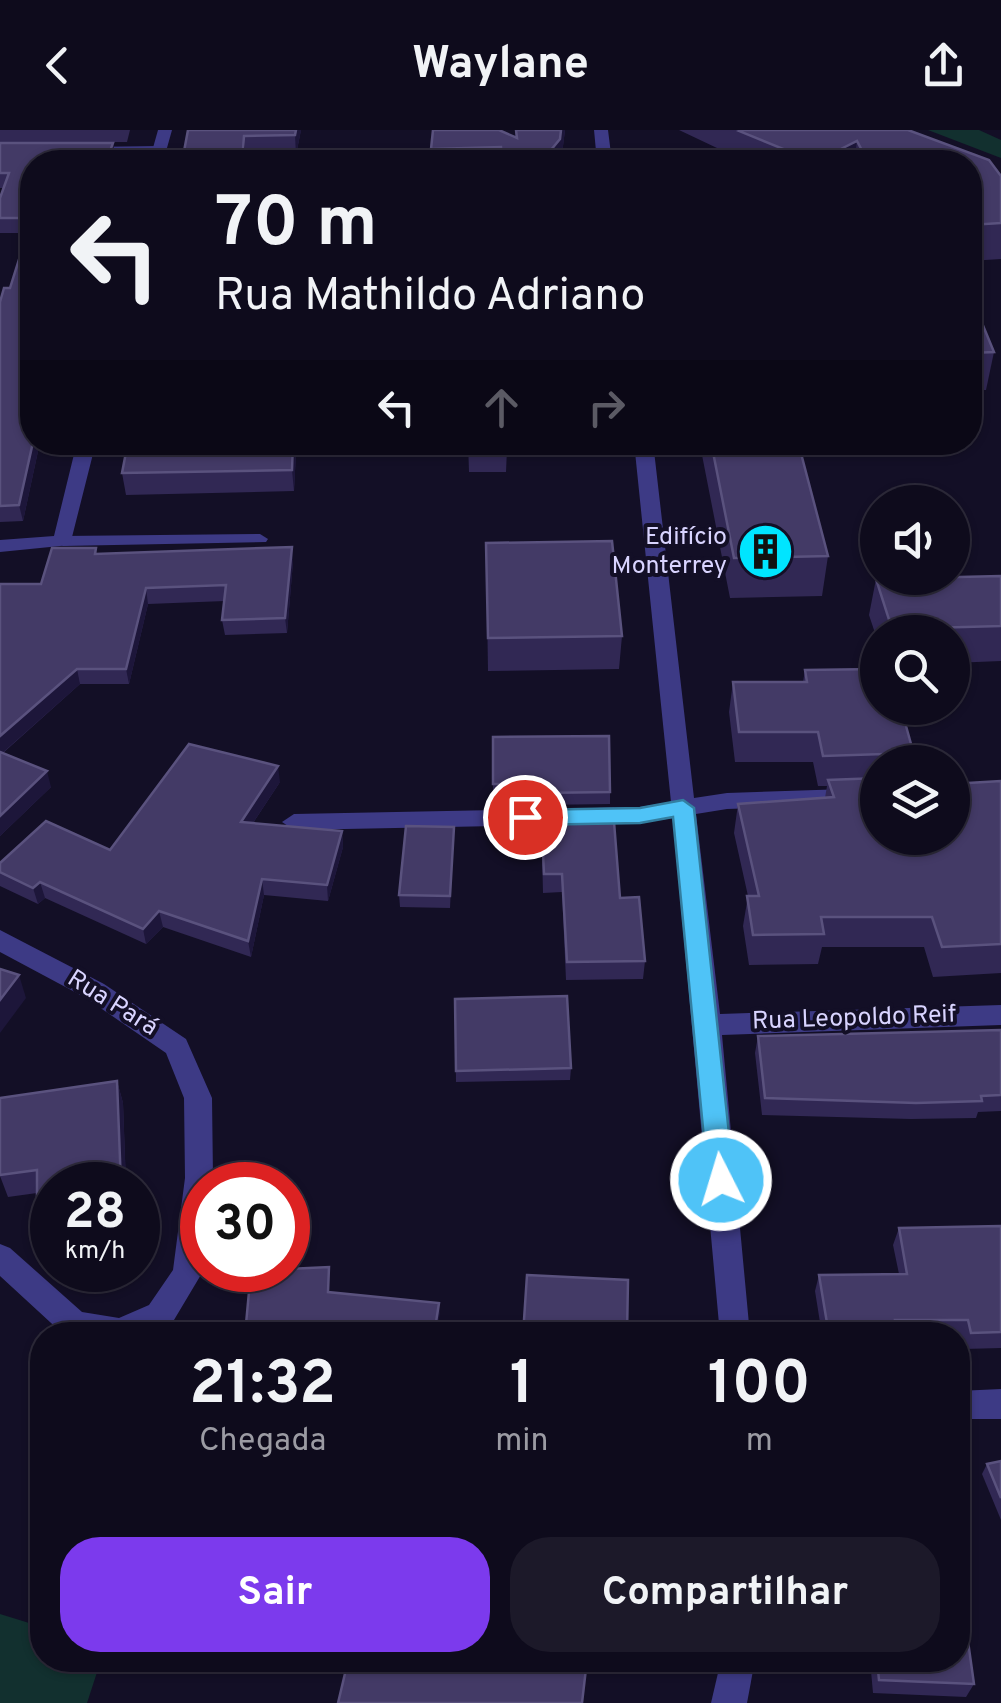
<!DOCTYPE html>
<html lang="pt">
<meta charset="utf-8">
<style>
:root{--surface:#0e0b1c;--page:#1c1929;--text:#f1f3f6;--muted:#9b9ba3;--line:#2e2b3b;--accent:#7c3aed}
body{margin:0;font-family:Overpass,sans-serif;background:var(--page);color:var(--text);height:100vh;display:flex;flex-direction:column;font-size:38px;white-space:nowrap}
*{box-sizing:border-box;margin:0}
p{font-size:32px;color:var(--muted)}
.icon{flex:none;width:55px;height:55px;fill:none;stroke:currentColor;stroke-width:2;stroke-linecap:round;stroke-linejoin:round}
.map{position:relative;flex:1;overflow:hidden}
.side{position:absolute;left:30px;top:1192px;width:940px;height:350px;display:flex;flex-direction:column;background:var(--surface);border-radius:40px;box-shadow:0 2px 8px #0004,0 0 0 2px var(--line)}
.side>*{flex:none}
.banner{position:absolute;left:20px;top:20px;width:962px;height:305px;border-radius:40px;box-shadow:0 2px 8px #0004,0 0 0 2px var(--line);background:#0e0b1c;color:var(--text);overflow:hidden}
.fabs{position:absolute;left:860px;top:355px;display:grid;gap:20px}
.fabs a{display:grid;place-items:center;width:110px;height:110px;border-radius:50%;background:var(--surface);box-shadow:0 2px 8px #0004,0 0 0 2px var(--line);font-size:50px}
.speed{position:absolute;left:30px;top:1032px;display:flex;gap:20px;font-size:50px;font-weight:700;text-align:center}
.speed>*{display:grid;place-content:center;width:130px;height:130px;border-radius:50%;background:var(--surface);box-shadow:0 2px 8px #0004,0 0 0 2px var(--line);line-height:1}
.speed small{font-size:25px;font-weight:400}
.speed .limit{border:15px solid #d22;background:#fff;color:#111}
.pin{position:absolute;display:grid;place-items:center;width:85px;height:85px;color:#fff;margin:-42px;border:5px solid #fff;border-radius:50%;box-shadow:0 2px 10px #0007}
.me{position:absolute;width:110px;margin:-55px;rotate:355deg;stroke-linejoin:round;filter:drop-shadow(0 0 8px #0008)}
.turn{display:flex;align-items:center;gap:35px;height:210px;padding:0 30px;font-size:45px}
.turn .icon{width:130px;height:130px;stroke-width:2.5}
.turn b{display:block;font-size:70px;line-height:85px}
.lanes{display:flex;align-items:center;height:95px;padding:0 30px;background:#0003;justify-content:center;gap:50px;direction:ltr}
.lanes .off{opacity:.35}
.eta{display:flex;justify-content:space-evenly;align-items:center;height:170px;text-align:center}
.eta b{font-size:60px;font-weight:700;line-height:70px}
.action{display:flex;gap:20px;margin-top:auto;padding:20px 30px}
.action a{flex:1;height:115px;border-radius:40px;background:var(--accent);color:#fff;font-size:40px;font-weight:700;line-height:115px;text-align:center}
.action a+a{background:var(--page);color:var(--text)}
header{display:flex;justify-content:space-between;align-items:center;height:130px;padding:0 30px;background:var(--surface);font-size:45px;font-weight:700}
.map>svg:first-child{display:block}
</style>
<header><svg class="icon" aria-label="back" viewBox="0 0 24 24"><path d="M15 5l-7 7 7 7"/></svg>Waylane<svg class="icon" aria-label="share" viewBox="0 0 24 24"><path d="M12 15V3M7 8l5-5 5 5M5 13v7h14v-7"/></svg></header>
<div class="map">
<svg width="1001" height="1573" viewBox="0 0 1001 1573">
<rect width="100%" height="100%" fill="#130f26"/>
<g fill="#12302f">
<polygon points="928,0 979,0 1001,10 1001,28"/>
<polygon points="0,1484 42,1497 42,1530 101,1530 87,1573 0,1573"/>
</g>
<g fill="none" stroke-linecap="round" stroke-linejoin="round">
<g fill="#3d3a85" fill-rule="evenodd">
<polygon points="159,16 165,20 163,23 87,25 81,21 87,17"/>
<polygon points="260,404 268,409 266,412 63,416 55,411 63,406"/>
</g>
<g fill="#3d3a85" fill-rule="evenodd">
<polygon points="158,0 172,0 163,32 149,32"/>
<polygon points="594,0 608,0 612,32 597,32"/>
<polygon points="77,312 96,312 70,415 0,422 0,410 54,406"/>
<polygon points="634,312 653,312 694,668 727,663 878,658 878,674 727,679 696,684 720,884 1001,875 1001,895 722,905 750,1205 720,1205 673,688 640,693 294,700 282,692 294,684 640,677 671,672"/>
<polygon points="0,800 104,854 186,909 212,968 213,1048 212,1055 202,1055 202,1143 171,1195 146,1205 63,1204 0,1146 0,1114 10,1118 82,1182 119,1188 149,1175 173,1140 185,1048 184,968 166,923 86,868 0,822"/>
<polygon points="1001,1259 1001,1289 958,1289 958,1261"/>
<polygon points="721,1530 755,1530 747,1573 711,1573"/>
</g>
</g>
<g fill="#312854">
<polygon points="0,0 130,0 127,12 0,12"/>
<polygon points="188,0 301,0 296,25 247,25 246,32 182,32"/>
<polygon points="515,0 565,0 561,32 432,32 431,19 516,8"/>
<polygon points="679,0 908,0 1001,46 1001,129 970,131 970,32 736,32 736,27"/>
<polygon points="0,13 113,13 115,28 114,32 32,32 32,312 40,312 23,391 0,392 0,172 10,158 27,103 0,103 0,68 3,58 0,58"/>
<polygon points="970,164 994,222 986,260 970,260"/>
<polygon points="468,312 547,312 547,319 507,319 506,342 469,342"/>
<polygon points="689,312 951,312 949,320 801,323 828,426 822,466 730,468 702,325 691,326"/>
<polygon points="296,322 294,361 126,365 122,343"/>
<polygon points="486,413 622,506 619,539 488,541"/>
<polygon points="98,424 293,432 287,503 225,505 222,490 225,471 148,474 129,554 80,554 3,623 51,657 0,706 0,454 41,454"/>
<polygon points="1001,446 1001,531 952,533 952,502 878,502 878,512 869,485 876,449"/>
<polygon points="805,540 916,632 878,632 878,708 1001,651 1001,843 933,847 924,817 822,817 818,834 749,835 743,796 748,766 734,703 738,674 825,668 827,656 818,656 813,632 735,632 729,582 733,552 803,552"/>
<polygon points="493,607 610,662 610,674 540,675 539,666 493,666"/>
<polygon points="280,652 253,693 342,701 343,717 328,771 264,765 251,827 163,797 146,814 45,768 38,774 0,756 0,733 110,720"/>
<polygon points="541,680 620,768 645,831 643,849 566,850 562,762 543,763"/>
<polygon points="454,697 450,778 400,777 399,765"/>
<polygon points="455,869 571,938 570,950 456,952"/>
<polygon points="1001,900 1001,981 978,982 976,988 911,989 762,985 755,923 758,906"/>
<polygon points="117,951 123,973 126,1055 52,1055 52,1098 45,1100 37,1078 37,1063 8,1067 0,1046"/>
<polygon points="1001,1096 1001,1218 964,1219 962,1206 958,1205 822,1205 815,1161 819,1145 899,1144 893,1115 899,1098"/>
<polygon points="1001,1331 1001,1390 982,1344 987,1334"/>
<polygon points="870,1530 958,1530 974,1554 966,1567 873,1563"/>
</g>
<g fill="#1d163a">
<polygon points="296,0 301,0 296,25 295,5"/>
<polygon points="561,0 565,0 561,32 541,32"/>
<polygon points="244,6 246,32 242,32"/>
<polygon points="857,11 854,32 815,32"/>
<polygon points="113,13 115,28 114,32 106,32"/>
<polygon points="33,312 40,312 23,391 19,375"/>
<polygon points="293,312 295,312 296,322 294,361 292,340"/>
<polygon points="292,417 293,432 287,503 285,488"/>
<polygon points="146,458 148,474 129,554 126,539"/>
<polygon points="77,539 80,554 0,625 0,606"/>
<polygon points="278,636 280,652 243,708 241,692"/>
<polygon points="47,641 51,657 0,706 0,686"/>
<polygon points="342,701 343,717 328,771 327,755"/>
<polygon points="262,749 264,765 251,827 248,811"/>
<polygon points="40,752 45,768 38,774 33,758"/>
<polygon points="159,781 163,797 146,814 143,799"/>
<polygon points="19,845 26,868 0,903 0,870"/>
<polygon points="117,951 123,973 126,1055 121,1055"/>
<polygon points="439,1173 440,1183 436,1205 434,1205"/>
</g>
<g fill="#433a66" stroke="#5a527e" stroke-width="2.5">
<polygon points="188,0 296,0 295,5 244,6 242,32 182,32"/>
<polygon points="433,0 499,0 517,8 516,0 561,0 560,9 541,32 502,32 501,17 431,19"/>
<polygon points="741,0 908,0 989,30 1001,46 1001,93 970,95 970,32 868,32 857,11 815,32 739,1"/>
<polygon points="0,13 113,13 106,32 32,32 33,312 19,375 0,376 0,172 4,158 10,158 32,88 0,88 0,68 9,43 0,43"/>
<polygon points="970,164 994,222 970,223"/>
<polygon points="128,312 293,312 292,340 122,343"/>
<rect x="468" y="312" width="39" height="3"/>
<polygon points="711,312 798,312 828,426 734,428"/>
<polygon points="612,411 622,506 488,508 486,413"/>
<polygon points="292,417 285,488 222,490 226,455 146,458 126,539 77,539 0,606 0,454 41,454 52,418 96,418 95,424"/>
<polygon points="1001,446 1001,496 892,499 876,449"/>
<polygon points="878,539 878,578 901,578 916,632 888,632 888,628 884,624 823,626 818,602 739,602 733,552 807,552 805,540"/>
<polygon points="609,606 610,662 540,663 539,654 493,654 493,607"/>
<polygon points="189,614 278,636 241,692 342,701 327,755 262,749 248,811 159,781 143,799 40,752 33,758 0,742 0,733 46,691 110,720"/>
<polygon points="0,622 47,641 0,686"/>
<polygon points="878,648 878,708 952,708 952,654 1001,651 1001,814 942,817 932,787 821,787 824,804 753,805 747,766 759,766 738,674 834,667 828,650"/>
<polygon points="613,679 620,768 639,767 645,831 567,832 562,744 544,744 541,680"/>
<polygon points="406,696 454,697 450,766 399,765"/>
<polygon points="0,839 19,845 0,870"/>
<polygon points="567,866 571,938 456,941 455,869"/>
<polygon points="1001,900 1001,965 981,966 982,971 916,973 765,968 758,906"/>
<polygon points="117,951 121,1055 52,1055 52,1076 37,1078 37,1040 0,1045 0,968"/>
<polygon points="1001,1096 1001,1202 971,1203 968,1190 895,1190 897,1205 829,1205 819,1145 907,1144 899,1098"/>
<polygon points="329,1137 328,1162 439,1173 434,1205 245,1205 251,1140 288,1140 288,1139"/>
<polygon points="527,1145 628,1150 627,1205 523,1205"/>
<polygon points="1001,1331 1001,1368 987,1334"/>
<polygon points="958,1440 974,1554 879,1550 877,1530 958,1530"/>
<polygon points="371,1530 587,1530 582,1573 338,1573 348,1531 370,1534"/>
</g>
<polygon fill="#4fc3f7" stroke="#337fa1" stroke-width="2.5" points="683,670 694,678 734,1050 721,1061 708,1050 673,687 640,693 525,695 514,687 525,680 640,678"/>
<defs>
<symbol id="building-disc" viewBox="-11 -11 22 22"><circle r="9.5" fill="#00e5ff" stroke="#130f26"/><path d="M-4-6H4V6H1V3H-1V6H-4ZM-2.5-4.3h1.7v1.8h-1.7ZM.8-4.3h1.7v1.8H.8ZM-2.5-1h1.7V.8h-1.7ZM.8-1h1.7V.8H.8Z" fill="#111"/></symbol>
</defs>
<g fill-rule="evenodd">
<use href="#building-disc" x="734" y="390" width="63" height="63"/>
</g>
<g text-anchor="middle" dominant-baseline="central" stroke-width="8" stroke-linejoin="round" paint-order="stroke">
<g font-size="25" fill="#d9d4ff" stroke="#130f26" text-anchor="end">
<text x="727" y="408">Edifício<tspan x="727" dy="29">Monterrey</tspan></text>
</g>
<g font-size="25" fill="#d9d4ff" stroke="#130f26">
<text transform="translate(112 874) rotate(32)">Rua Pará</text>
<text transform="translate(854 889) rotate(-2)">Rua Leopoldo Reif</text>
</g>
</g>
</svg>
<div class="fabs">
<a><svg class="icon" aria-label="sound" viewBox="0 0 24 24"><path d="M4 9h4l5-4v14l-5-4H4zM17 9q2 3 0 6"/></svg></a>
<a><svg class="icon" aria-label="search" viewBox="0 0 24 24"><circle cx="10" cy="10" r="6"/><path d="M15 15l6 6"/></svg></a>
<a><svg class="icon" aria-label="layers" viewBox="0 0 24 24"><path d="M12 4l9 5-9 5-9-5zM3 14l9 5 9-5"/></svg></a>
</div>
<div class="speed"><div>28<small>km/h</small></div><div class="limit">30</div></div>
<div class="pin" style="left:525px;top:687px;background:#d93025"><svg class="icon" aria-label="arrive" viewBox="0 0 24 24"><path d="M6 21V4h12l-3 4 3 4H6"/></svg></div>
<svg class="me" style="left:721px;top:1050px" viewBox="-20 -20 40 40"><circle r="17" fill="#4fc3f7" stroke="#fff" stroke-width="3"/><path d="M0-11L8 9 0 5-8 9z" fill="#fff"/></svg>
<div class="banner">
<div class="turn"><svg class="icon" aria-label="left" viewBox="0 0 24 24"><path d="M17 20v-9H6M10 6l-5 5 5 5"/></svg><div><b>70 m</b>Rua Mathildo Adriano</div></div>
<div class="lanes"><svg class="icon" aria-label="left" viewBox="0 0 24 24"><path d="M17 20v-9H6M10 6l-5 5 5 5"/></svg><svg class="icon off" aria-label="ahead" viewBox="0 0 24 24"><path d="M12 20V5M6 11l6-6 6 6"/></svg><svg class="icon off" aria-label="right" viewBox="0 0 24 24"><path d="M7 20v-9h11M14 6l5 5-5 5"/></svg></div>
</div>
<section class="side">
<div class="eta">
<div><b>21:32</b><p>Chegada</p></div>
<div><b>1</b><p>min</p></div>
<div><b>100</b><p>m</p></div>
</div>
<div class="action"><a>Sair</a><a>Compartilhar</a></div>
</section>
</div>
